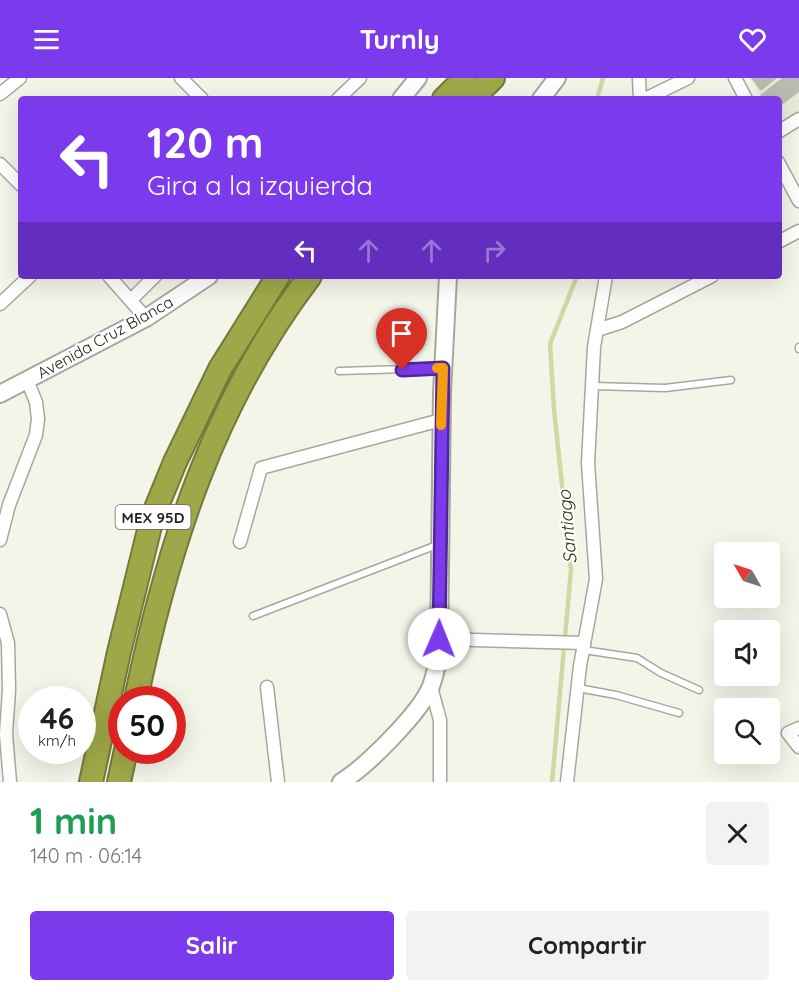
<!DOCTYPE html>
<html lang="es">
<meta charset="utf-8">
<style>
:root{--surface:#fff;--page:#f2f2f2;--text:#202124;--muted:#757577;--accent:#7c3aed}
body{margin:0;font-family:Quicksand,sans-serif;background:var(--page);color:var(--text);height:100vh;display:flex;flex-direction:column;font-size:22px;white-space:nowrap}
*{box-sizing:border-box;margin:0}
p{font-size:20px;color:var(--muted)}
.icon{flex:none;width:33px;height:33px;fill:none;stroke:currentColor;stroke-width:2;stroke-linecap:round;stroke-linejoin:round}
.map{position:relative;height:704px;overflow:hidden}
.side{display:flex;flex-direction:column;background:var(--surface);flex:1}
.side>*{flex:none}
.top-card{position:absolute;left:18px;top:18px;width:764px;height:183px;border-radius:6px;box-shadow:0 6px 24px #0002;background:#7c3aed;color:#fff;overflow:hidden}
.needle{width:39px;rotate:309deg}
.tools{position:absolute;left:714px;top:464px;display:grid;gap:12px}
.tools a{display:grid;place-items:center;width:66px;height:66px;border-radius:6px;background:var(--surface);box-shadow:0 6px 24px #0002;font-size:30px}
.speed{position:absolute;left:18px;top:608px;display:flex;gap:12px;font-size:30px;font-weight:700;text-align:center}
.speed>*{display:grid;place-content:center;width:78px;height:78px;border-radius:50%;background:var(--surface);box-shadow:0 6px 24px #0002;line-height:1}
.speed small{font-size:15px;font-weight:400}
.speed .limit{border:9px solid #d22;background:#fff;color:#111}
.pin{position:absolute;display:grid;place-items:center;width:51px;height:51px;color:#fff;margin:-62px -26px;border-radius:50% 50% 50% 0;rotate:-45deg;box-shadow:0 0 6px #0007}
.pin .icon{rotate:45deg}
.me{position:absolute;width:66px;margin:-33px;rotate:1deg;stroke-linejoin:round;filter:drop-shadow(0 0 4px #0008)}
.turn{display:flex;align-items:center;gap:21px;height:126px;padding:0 30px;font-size:27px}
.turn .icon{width:78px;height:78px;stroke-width:2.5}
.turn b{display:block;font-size:42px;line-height:51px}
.lanes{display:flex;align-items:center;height:57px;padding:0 30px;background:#0003;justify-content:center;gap:30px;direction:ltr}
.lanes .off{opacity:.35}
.round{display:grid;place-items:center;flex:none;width:63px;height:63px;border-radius:6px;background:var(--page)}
.head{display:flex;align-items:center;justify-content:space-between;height:102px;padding:0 30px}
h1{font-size:36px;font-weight:700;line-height:45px;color:#1e9e55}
.cta{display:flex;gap:12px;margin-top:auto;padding:12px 30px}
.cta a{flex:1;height:69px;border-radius:6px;background:var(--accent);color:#fff;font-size:24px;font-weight:700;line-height:69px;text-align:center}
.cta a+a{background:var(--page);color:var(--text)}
header{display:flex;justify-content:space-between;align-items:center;height:78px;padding:0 30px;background:var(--accent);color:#fff;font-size:27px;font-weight:700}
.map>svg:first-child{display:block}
</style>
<header><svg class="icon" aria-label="menu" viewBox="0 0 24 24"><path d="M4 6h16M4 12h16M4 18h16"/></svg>Turnly<svg class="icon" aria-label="heart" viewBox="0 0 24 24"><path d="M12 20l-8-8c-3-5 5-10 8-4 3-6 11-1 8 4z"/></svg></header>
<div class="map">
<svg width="799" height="704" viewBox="0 0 799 704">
<rect width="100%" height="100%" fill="#f3f5e9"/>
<polygon fill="#e7ead7" points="750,0 799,0 799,34 788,42 779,39 778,21 762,21"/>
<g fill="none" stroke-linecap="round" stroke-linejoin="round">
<g stroke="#d1d8a2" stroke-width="4.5">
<polyline points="597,21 603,0"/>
<polyline points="552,704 571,492 554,331 550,266 577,198"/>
</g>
</g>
<g fill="#b9bbb0">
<polygon points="751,0 777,0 761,13"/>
<polygon points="782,0 799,0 799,14 778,30 778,21 763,21 760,17"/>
</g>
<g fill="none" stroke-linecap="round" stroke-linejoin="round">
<defs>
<g id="lane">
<polyline points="799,271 799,269"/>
<polyline points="339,293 441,290"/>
<polyline points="593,308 665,310 731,302"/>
<polyline points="253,538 437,467"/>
<polyline points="584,572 637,580 661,595 699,612"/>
<polyline points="578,610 616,617 679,635"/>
</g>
<g id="street">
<polyline points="181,0 202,21"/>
<polyline points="639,0 640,21"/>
<polyline points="735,0 746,21"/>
<polyline points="0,16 20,0"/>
<polyline points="338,21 360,0"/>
<polyline points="645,21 688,0"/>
<polyline points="778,54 799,41"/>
<polyline points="778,84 799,123"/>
<polyline points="0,86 21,107"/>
<polyline points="778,164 799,153"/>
<polyline points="109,198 146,240"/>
<polyline points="131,222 155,198"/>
<polyline points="0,226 30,198"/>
<polyline points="597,252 622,244 712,198"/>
<polyline points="0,462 9,427 36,357 38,341 36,324 27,302"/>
<polyline points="240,464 261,390 441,342"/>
<polyline points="0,536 8,565 9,612 6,656 10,704"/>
<polyline points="439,561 584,565"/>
<polyline points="267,609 278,704"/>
<polyline points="431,609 440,642 440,704"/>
<polyline points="799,650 788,655 799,669"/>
<polyline points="567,704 580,588 596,501 588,385 594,269 606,198"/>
</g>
<g id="secondary">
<polyline points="401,21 418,0"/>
<polyline points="541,21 557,0"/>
<polyline points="0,316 146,240 209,198"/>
<path d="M341,704C366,689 421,634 431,608C435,598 437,586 439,576L442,315L448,198"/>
</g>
<g id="highway">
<polyline points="444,21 465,0"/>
<polyline points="472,21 493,0"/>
<path d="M136,621C168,467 214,324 310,198"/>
<polyline points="91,704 119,574 152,440 175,384 220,291 278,198"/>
<polyline points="119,704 126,672"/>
</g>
</defs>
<use href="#lane" stroke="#a7a89d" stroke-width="9"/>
<use href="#street" stroke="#a7a89d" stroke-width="15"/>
<use href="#secondary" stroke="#a7a89d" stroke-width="20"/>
<use href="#highway" stroke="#747a3b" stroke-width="26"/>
<use href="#lane" stroke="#fff" stroke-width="6"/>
<use href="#street" stroke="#fff" stroke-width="12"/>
<use href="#secondary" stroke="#fff" stroke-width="16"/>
<use href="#highway" stroke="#9fa849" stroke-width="22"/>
</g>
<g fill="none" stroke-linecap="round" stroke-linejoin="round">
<defs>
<polyline id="route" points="402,292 443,290 439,561"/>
</defs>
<use href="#route" stroke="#51269a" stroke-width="15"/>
<use href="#route" stroke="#7c3aed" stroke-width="10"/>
<polyline stroke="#f59e0b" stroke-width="10" points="437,290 443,290 441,347"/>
</g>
<g text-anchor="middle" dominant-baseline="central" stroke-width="4.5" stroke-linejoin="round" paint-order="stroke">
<rect fill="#fff" stroke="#666663" stroke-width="1.5" x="115.5" y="427" width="75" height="24" rx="4.5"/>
<g font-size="15" font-weight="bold" fill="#242420">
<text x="153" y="439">MEX 95D</text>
</g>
<g font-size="16" fill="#242420" stroke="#fff">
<text transform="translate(105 259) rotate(-29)">Avenida Cruz Blanca</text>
</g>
<g font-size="18" font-style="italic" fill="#2f3309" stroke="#fff">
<text transform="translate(567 449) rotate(-95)">Santiago</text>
</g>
</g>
</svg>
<div class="tools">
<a><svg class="needle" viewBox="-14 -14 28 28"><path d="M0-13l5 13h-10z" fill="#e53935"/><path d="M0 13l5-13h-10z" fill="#757577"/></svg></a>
<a><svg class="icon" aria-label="sound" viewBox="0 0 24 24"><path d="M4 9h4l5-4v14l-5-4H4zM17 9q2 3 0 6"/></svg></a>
<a><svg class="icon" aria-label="search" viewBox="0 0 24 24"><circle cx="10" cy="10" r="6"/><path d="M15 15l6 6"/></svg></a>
</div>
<div class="speed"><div>46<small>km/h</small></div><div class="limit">50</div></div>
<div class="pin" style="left:402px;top:292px;background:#d93025"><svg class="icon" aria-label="arrive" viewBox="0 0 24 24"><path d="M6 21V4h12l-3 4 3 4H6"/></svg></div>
<svg class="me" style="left:439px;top:561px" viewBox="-20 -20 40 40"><circle r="19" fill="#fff"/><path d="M0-13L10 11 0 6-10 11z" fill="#7c3aed"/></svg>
<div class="top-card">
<div class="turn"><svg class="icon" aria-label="left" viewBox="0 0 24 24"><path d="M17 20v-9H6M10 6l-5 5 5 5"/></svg><div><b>120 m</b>Gira a la izquierda</div></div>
<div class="lanes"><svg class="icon" aria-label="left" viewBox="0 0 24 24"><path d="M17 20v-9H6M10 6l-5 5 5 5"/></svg><svg class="icon off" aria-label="ahead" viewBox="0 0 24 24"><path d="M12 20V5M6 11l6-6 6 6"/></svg><svg class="icon off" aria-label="ahead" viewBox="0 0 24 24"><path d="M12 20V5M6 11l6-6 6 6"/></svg><svg class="icon off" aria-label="right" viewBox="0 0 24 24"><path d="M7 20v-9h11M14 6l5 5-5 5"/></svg></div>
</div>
</div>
<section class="side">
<div class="head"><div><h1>1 min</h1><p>140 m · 06:14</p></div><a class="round"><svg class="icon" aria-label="close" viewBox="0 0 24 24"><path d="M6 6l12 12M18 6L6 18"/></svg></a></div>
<div class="cta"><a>Salir</a><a>Compartir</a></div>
</section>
